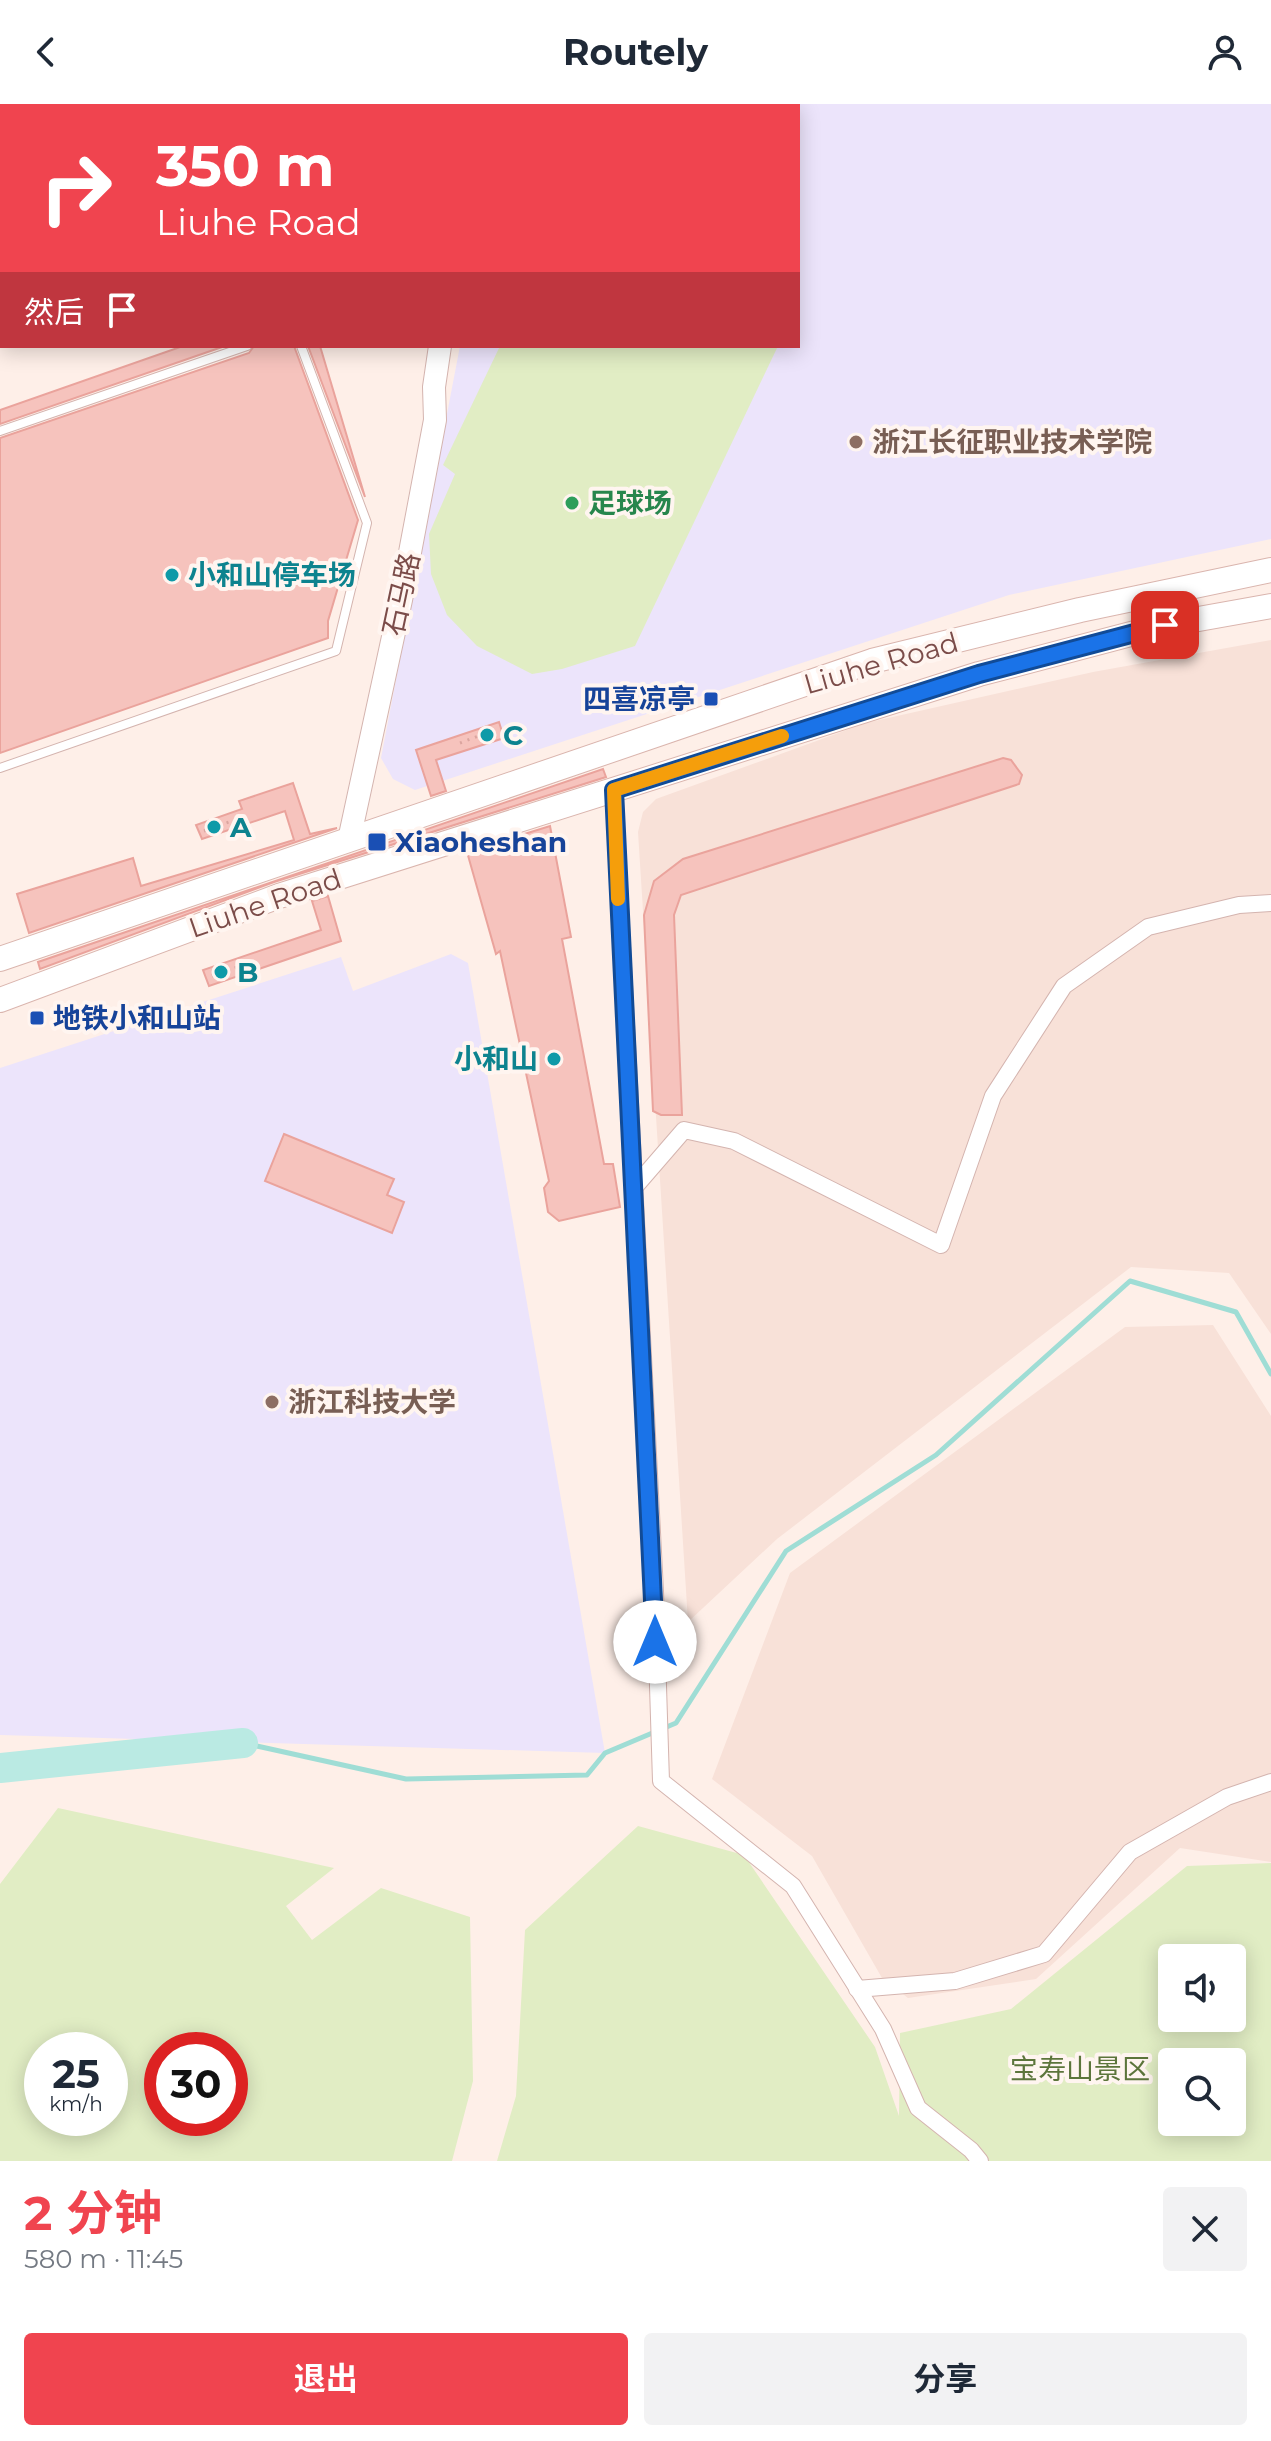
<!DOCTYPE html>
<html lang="zh">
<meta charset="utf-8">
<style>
:root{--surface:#fff;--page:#f2f2f3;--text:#1f2937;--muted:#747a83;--accent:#f0444f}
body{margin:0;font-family:Montserrat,"Noto Sans SC",sans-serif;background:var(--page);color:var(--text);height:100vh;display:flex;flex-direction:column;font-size:30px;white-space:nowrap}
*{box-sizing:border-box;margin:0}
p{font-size:26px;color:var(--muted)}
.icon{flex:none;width:44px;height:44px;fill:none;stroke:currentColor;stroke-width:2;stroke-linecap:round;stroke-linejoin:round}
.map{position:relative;height:2057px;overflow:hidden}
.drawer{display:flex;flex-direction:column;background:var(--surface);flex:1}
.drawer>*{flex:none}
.banner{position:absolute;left:0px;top:0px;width:800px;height:244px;box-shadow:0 4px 20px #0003;background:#f0444f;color:#fff;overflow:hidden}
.fabs{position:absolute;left:1158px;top:1840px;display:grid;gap:16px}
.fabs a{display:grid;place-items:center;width:88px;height:88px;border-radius:8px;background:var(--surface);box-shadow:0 4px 20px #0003;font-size:40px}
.speed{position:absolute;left:24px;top:1928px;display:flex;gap:16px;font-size:40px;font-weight:700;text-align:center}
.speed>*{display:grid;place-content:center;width:104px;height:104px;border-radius:50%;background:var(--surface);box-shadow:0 4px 20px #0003;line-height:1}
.speed small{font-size:20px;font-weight:400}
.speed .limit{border:12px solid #d22;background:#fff;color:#111}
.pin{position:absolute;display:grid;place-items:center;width:68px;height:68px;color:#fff;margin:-34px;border-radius:16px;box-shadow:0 4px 12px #0006}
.me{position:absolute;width:88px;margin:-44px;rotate:0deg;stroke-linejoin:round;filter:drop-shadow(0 0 6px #0008)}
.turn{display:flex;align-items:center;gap:28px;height:168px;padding:0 24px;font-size:36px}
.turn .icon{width:104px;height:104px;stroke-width:2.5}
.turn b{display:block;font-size:56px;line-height:68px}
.then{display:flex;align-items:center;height:76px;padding:0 24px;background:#0003;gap:16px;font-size:30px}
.round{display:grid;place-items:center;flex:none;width:84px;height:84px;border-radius:8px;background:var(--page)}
.summary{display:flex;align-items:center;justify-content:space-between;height:136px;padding:0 24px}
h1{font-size:48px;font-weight:700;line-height:60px;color:var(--accent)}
.button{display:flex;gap:16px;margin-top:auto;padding:16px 24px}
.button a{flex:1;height:92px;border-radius:8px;background:var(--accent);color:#fff;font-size:32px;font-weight:700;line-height:92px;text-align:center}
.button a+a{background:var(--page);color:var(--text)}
header{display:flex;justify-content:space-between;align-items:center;height:104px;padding:0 24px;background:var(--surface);font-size:36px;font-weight:700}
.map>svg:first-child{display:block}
</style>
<header><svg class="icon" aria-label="back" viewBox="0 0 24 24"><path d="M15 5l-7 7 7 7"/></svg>Routely<svg class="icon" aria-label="person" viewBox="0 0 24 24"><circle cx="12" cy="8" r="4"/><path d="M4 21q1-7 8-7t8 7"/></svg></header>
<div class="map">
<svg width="1271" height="2057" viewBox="0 0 1271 2057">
<rect width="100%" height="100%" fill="#feefe8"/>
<g fill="#f8e1d8">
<polygon points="0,0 480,0 2,2 0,201"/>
<polygon points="1271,536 1271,1230 1229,1169 1131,1163 777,1435 688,1518 638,728 643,708 656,695 866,619 1093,568"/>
<polygon points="1213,1221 1271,1312 1271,1758 1180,1744 1036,1875 908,1894 882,1874 812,1752 712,1675 790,1469 1125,1223"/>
</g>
<g fill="#ece4fb">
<polygon points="506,0 1271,0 1271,435 1009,491 415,686 393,675 381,654 460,242 798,242 798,2"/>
<polygon points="451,850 468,859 605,1649 0,1631 0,964 341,853 353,887"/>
</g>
<g fill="#e1edc4" fill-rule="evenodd">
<polygon points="500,242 778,242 635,542 562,565 532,570 477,542 447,511 431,470 429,430 455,370 443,361"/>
<path d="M58,1704L334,1764L286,1802L312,1836L381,1784L470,1813L473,1977L452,2057H0V1780ZM110,1946V2014H42V1946ZM162,1946H230V2014H162Z"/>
<path d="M638,1722L744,1751L875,1943L899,2012L900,1929L1011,1905L1187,1762L1271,1759V2057H497L516,1992L525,1826ZM1172,1854H1232V1914H1172ZM1172,1958H1232V2018H1172Z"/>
</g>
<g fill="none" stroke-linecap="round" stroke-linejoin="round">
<polyline stroke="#9fddd5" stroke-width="5" points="243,1639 406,1675 587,1671 605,1649 676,1619 786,1447 936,1351 1130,1177 1236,1208 1271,1270"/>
<polyline stroke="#baeae3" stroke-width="30" points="0,1664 243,1639"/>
</g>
<g fill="#f6c3bd" stroke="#eaa39c" stroke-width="2">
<polygon points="183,242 225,242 0,320 0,306"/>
<polygon points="254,242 294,242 358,416 328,517 328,534 0,649 0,334 249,249"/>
<polygon points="308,242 320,242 365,393"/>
<polygon points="499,618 504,634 436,656 446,687 431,692 416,646"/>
<polygon points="1003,654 1011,656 1022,671 1019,680 681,791 674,811 682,1011 661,1011 653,1007 644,811 654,777 683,755"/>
<polygon points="603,665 606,673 274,778 40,865 38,858"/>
<polygon points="293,679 310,730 337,724 29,829 17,790 133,754 141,782 294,736 285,707 202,735 196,721 242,705 239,697"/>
<polygon points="550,722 571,833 562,835 604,1060 613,1060 620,1103 559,1117 548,1108 544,1084 549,1077 500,847 496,850 467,748"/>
<polygon points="328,792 341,837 209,882 203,866 321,826 312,797"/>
<polygon points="284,1030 394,1075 387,1091 404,1098 392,1129 265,1077"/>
</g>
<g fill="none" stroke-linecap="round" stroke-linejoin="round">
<defs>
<g id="service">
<polyline points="171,2 189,0"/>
<polyline points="0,21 2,21"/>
<polyline points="0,72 2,72"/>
<polyline points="0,131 2,130"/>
<polyline points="0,327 247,242"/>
<polyline points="0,664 336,547 367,419 301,242"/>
</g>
<g id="minor">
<polyline points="280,2 280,0"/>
<polyline points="0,182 2,181"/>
<polyline points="614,686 655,1487 661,1677 793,1782 883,1925 918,2004 971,2046 980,2057"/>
<polyline points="633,1085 684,1026 734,1037 941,1141 993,992 1064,882 1148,823 1239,801 1271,799"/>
<polyline points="857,1885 955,1877 1044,1850 1130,1748 1227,1693 1271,1678"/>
</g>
<g id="tertiary">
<polyline points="485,2 485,0"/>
<polyline points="349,736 401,496 435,316 434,283 440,242"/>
</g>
<g id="secondary">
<polyline points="0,855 872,557 1080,506 1271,466"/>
<polyline points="0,896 279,792 979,570 1165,521 1271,502"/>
</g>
</defs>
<use href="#service" stroke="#d4b4af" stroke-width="10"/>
<use href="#minor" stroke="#d4b4af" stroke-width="18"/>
<use href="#tertiary" stroke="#d4b4af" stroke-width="24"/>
<use href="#secondary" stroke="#dab5ae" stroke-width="26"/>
<g stroke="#dba59f" stroke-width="3" stroke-dasharray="2 6" stroke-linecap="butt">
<polyline points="460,639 494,626"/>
<polyline points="204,727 240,714"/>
<polyline points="212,872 246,860"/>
</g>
<use href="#service" stroke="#fff" stroke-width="8"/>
<use href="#minor" stroke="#fff" stroke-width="16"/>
<use href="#tertiary" stroke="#fff" stroke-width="22"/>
<use href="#secondary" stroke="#fff" stroke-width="24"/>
</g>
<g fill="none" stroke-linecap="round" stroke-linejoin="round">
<defs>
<polyline id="route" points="655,1538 614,686 979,570 1165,521"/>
</defs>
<use href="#route" stroke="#114b97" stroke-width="20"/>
<use href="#route" stroke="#1a73e8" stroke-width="14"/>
<polyline stroke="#f59e0b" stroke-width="14" points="618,795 614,686 782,632"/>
</g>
<g fill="#8d6e63" stroke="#fff5f0" stroke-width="3">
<circle cx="856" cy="338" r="8"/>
<circle cx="272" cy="1298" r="8"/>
</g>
<circle fill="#2e9e5b" stroke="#fff5f0" stroke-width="3" cx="572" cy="399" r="8"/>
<g fill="#0f9aa8" stroke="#fff5f0" stroke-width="3">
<circle cx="172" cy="471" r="8"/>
<circle cx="487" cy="631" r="8"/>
<circle cx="214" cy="723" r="8"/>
<circle cx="221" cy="868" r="8"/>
<circle cx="554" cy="955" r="8"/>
</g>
<g fill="#1a4fb4" stroke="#fff5f0" stroke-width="3">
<rect x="703" y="587" width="16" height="16" rx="4"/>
<rect x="367" y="728" width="20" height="20" rx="4"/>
<rect x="29" y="906" width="16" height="16" rx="4"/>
</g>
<g text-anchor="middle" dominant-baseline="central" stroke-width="8" stroke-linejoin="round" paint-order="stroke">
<g font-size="28" font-weight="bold" fill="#785e54" stroke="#fff5f0" text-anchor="start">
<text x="872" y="338">浙江长征职业技术学院</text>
<text x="288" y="1298">浙江科技大学</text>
</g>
<g font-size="28" font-weight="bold" fill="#27864d" stroke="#fff5f0" text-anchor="start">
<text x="588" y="399">足球场</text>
</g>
<g font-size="28" font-weight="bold" fill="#0d838f" stroke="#fff5f0" text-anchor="start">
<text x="188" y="471">小和山停车场</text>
<text x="503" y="631">C</text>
<text x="230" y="723">A</text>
<text x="237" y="868">B</text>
<text x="538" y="955" text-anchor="end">小和山</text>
</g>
<g font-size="28" fill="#7b4c49" stroke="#fff5f0">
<text transform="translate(401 490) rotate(-78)">石马路</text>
<text transform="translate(881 559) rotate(-16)">Liuhe Road</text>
<text transform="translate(265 799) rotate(-19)">Liuhe Road</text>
</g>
<g font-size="28" font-weight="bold" fill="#164399" stroke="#fff5f0" text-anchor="start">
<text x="695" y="595" text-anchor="end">四喜凉亭</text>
<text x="395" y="738">Xiaoheshan</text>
<text x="53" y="914">地铁小和山站</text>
</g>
<g font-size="28" fill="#5c753b" stroke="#fff5f0">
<text x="1080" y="1965">宝寿山景区</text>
</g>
</g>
</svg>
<div class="fabs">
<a><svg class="icon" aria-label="sound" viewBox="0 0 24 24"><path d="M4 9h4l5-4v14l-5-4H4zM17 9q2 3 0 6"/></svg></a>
<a><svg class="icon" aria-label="search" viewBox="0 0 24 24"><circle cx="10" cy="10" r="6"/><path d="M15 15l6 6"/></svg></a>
</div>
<div class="speed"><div>25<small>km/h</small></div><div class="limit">30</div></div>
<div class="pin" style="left:1165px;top:521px;background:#d93025"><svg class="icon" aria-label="arrive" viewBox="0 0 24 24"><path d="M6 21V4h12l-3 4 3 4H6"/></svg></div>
<svg class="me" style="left:655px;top:1538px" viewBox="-20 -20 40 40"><circle r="19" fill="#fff"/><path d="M0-13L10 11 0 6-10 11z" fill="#1a73e8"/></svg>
<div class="banner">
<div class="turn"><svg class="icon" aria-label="right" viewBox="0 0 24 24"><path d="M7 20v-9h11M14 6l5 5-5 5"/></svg><div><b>350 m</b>Liuhe Road</div></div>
<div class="then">然后<svg class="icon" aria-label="arrive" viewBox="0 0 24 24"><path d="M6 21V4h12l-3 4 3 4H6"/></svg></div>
</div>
</div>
<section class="drawer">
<div class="summary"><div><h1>2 分钟</h1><p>580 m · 11:45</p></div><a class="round"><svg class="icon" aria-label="close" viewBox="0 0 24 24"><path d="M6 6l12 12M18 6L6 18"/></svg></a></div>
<div class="button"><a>退出</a><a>分享</a></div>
</section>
